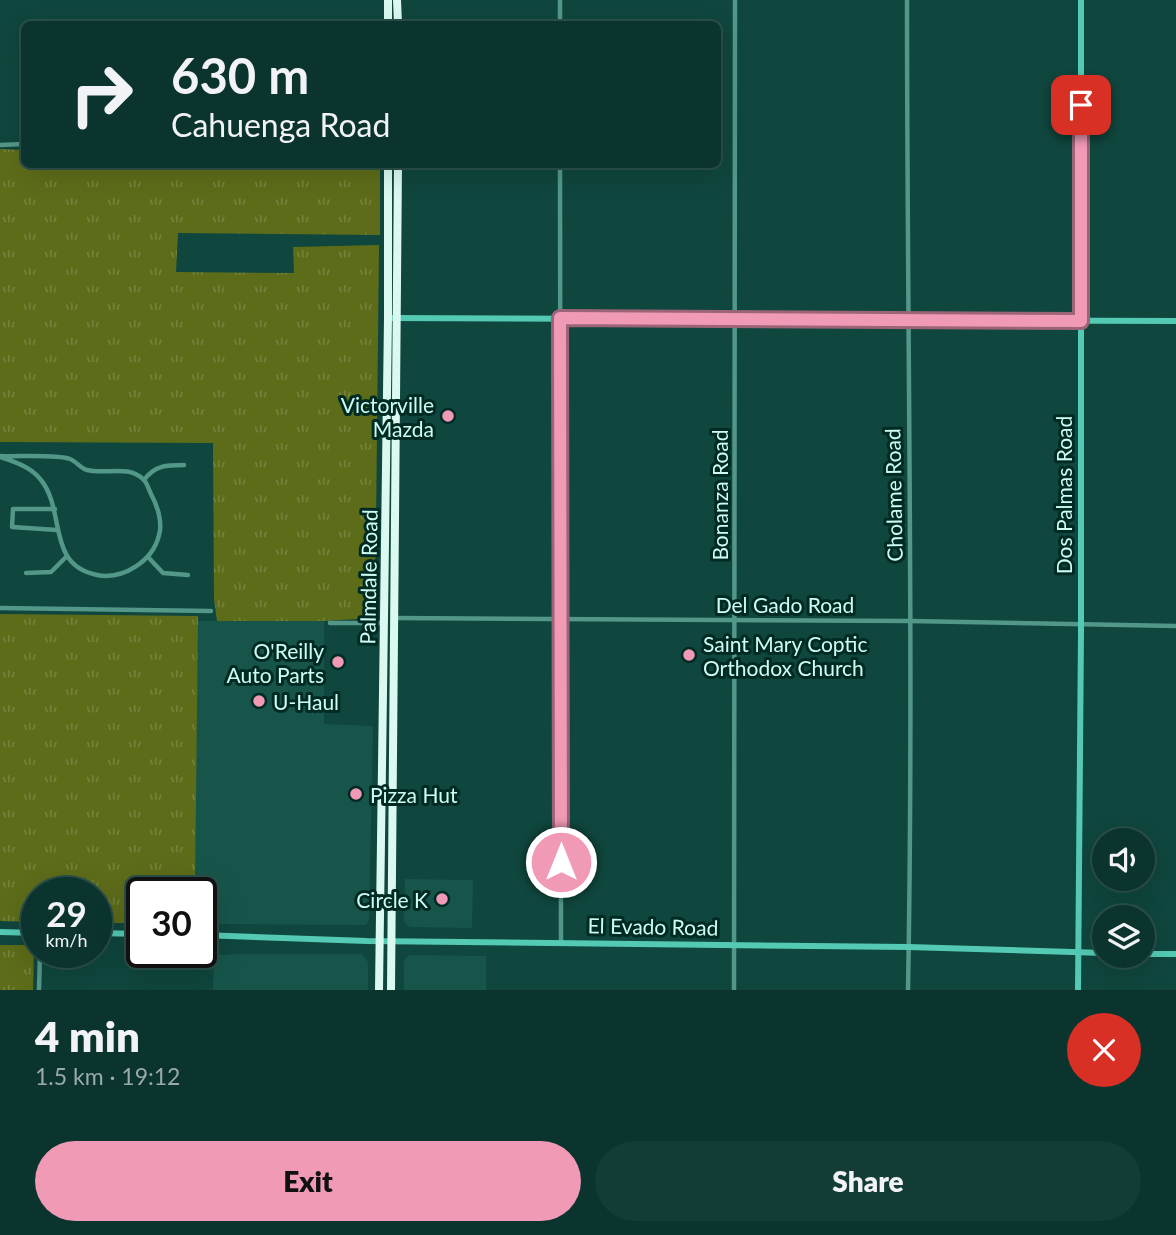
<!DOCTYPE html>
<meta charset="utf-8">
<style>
:root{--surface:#0b342e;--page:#143c36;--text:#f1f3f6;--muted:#9aaaaa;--line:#2b4f4a;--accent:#f09ab6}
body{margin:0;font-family:Lato,sans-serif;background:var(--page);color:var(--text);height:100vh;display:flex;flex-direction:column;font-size:26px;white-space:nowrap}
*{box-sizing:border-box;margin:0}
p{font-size:23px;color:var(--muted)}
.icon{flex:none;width:38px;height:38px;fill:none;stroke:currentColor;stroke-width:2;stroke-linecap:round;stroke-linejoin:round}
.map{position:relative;height:990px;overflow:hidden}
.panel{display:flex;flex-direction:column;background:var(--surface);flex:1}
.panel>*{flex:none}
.guide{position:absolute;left:21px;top:21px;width:700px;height:147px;border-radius:10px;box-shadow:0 7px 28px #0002,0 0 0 2px var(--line);background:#0b342e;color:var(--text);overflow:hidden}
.tools{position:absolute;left:1092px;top:828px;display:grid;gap:14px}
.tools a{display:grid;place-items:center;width:63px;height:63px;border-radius:50%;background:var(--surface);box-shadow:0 7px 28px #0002,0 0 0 2px var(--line);font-size:35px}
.speed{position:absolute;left:21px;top:877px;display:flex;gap:14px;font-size:35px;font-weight:700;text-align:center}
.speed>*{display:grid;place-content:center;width:91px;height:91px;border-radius:50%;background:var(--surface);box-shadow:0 7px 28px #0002,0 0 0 2px var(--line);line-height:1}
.speed small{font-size:18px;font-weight:400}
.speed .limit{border:4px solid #111;border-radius:10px;background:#fff;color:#111}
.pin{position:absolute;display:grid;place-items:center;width:60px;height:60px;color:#fff;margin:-30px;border-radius:14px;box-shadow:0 4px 10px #0006}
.me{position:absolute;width:77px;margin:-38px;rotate:0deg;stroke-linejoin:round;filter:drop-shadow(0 0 5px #0008)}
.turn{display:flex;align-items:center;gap:24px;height:147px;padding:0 35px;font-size:32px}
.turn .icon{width:91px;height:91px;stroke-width:2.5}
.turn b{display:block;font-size:49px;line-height:60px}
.round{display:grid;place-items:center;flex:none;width:74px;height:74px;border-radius:37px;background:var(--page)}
.headline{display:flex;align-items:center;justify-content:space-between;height:119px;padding:0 35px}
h1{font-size:42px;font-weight:800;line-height:52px}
.primary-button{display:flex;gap:14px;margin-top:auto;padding:14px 35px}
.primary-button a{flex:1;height:80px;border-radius:42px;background:var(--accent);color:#111;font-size:28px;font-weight:800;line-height:80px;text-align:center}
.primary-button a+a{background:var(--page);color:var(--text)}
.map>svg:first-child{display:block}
</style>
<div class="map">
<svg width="1176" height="990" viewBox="0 0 1176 990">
<defs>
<pattern id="grass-tufts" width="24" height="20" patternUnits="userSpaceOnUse" patternTransform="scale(1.75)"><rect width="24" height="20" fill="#5d6c19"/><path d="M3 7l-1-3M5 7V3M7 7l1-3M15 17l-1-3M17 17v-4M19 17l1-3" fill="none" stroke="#73823b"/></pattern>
</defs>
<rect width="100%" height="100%" fill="#0f463d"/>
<g fill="#17554b">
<polygon points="197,621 324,621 324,724 373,726 369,920 366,925 201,924 201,892 195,892"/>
<polygon points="405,879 473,880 472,928 410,927 404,922"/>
<polygon points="246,954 362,954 368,962 368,990 213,990 214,955"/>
<polygon points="409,955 486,956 486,990 404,990 404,961"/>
</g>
<g fill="url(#grass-tufts)">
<polygon points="0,149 24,150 24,164 380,165 380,235 178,233 176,272 294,273 293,247 379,245 375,618 324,621 217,621 214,599 213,443 0,442"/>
<polygon points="0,614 198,616 195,892 142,892 142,923 96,923 96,892 37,892 37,922 0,921"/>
<polygon points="0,945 34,945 33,990 0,990"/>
</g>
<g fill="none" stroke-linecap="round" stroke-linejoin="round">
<g stroke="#539789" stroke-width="4.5">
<polyline points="560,0 560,24"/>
<path d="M907,0C907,330 914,660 908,990"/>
<polyline points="0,145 24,144"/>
<polyline points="560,164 561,943"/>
<path d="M0,456C17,457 56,454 70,459C76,461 81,469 87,470C106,475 128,464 144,480C147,483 149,490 151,494C157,505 163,522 159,535C153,561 123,580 97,575C46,565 66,511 41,480C31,467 15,462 0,457"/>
<path d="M144,480C155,465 167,465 184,465"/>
<polyline points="55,509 13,509 12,527 57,530"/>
<polyline points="148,557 163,573 188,575"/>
<polyline points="26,573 51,572 67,556"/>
<polyline points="0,608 211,611"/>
<polyline points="394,618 910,621 1176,626"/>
<polyline points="330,623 385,623"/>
<polyline points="39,990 40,952"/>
<polyline points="734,990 735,0"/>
</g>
<g stroke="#54cab4" stroke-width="6">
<polyline points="388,318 1176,321"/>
<polyline points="0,932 37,933"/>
<polyline points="96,933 142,934"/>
<polyline points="201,935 367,941 908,947 1104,953"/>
<polyline points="1143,954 1176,954"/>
<polyline points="1078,990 1081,632 1081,0"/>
</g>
<g stroke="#dbf9f1" stroke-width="8">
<polyline points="397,0 398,24"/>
<polyline points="388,24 388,0"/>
<polyline points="379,990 388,318 388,164"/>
<polyline points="391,990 398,164"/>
</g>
</g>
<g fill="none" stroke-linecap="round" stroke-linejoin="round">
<defs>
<polyline id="route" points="561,862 560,318 1081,321 1081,105"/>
</defs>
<use href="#route" stroke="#9c6476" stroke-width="18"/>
<use href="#route" stroke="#f09ab6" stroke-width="12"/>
</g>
<g fill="#f09ab6" stroke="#002b24" stroke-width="2.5">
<circle cx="448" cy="416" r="7"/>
<circle cx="689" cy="655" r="7"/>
<circle cx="338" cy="662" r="7"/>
<circle cx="259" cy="701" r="7"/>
<circle cx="356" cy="794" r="7"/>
<circle cx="442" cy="899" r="7"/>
</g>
<g text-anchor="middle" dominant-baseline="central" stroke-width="6" stroke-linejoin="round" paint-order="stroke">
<g font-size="21" fill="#cffcf1" stroke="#002b24" text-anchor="end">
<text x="434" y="404">Victorville<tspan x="434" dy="24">Mazda</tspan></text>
<text x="703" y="643" text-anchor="start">Saint Mary Coptic<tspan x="703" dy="24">Orthodox Church</tspan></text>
<text x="324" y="650">O'Reilly<tspan x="324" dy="24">Auto Parts</tspan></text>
<text x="273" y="701" text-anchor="start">U-Haul</text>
<text x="370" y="794" text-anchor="start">Pizza Hut</text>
<text x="428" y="899">Circle K</text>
</g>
<g font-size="21" fill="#cffcf1" stroke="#002b24">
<text transform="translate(719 495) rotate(-90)">Bonanza Road</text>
<text transform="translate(893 495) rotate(-91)">Cholame Road</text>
<text transform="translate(1063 495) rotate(-90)">Dos Palmas Road</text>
<text transform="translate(368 577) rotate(-89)">Palmdale Road</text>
<text x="785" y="604">Del Gado Road</text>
<text transform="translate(653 926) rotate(1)">El Evado Road</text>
</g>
</g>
</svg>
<div class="tools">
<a><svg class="icon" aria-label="sound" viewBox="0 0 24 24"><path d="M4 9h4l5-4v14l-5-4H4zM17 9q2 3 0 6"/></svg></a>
<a><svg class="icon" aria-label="layers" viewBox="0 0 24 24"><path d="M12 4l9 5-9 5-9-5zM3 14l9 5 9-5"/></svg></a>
</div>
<div class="speed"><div>29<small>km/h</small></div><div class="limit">30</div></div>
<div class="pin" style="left:1081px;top:105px;background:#d93025"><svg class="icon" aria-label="arrive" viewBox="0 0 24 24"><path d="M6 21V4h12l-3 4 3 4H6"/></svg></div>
<svg class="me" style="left:561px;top:862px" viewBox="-20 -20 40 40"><circle r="17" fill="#f09ab6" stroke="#fff" stroke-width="3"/><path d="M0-11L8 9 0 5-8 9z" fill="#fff"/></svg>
<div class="guide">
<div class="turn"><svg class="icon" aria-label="right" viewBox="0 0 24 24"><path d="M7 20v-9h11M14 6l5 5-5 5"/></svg><div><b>630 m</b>Cahuenga Road</div></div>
</div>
</div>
<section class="panel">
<div class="headline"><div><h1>4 min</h1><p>1.5 km · 19:12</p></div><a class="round" style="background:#d93025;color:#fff"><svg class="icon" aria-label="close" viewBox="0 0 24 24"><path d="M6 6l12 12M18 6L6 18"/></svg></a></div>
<div class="primary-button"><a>Exit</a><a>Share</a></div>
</section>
